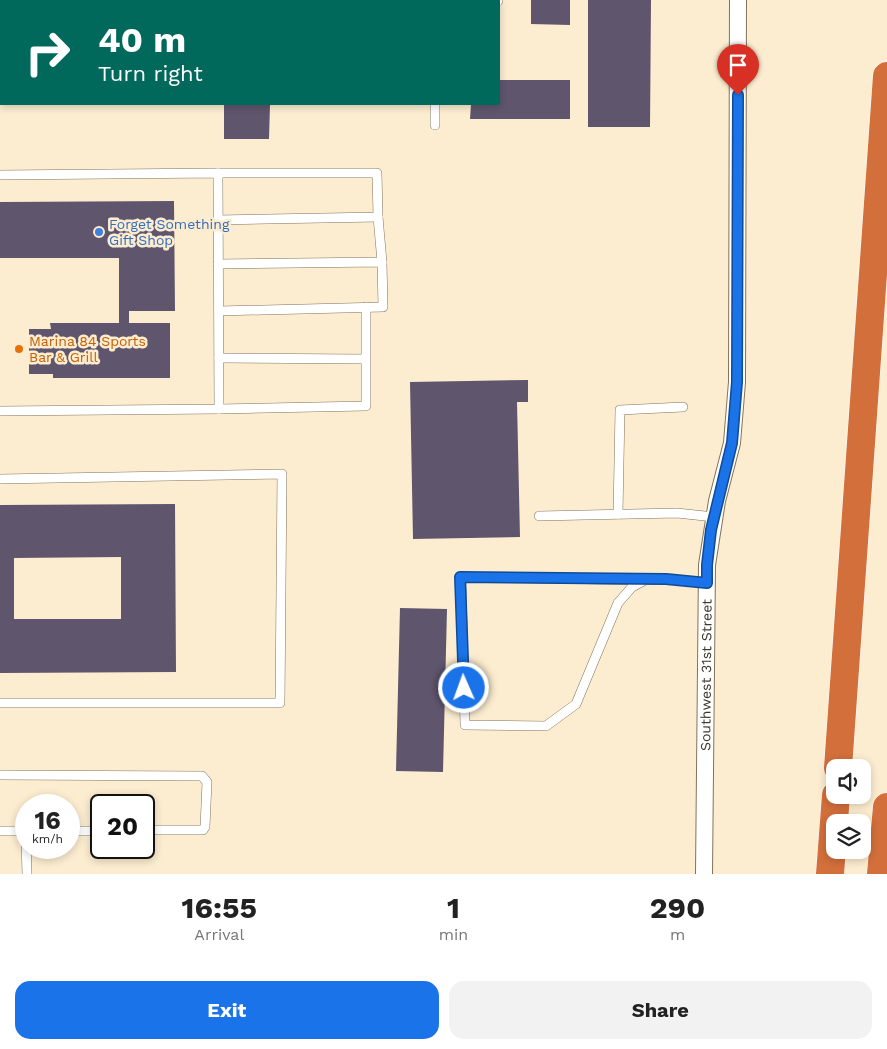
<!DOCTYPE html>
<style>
:root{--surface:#fff;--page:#f2f2f2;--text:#222;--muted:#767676;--accent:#1a73e8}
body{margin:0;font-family:"Work Sans",sans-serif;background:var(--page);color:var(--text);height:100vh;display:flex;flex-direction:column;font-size:19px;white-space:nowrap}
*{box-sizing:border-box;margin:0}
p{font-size:16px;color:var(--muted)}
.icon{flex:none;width:28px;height:28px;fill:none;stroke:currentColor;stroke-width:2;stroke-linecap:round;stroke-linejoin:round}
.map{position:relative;height:874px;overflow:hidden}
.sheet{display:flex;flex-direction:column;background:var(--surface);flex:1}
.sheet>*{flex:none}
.hud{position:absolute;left:0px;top:0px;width:500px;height:105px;box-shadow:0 2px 8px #0003;background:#00695c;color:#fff;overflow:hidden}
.tools{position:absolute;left:826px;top:759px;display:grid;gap:10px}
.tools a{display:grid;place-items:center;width:45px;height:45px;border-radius:10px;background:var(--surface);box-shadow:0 2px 8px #0003;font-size:25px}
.speed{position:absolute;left:15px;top:794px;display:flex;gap:10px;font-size:25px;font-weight:700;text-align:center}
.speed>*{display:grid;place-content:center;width:65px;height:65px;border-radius:50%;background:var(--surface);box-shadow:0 2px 8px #0003;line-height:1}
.speed small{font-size:12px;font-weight:400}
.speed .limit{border:2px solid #111;border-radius:8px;background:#fff;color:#111}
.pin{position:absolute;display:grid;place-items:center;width:42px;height:42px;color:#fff;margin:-51px -21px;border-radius:50% 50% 50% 0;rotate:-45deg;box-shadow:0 0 5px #0007}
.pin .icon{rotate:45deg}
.me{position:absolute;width:55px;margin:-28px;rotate:358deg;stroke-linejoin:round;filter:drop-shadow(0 0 4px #0008)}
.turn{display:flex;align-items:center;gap:18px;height:105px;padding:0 15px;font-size:22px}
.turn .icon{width:65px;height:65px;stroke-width:2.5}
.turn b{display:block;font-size:35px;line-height:42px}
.eta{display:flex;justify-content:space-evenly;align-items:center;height:85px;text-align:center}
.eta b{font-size:30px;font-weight:700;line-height:35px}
.cta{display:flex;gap:10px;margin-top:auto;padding:10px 15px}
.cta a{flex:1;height:58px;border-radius:15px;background:var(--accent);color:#fff;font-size:20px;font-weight:700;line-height:58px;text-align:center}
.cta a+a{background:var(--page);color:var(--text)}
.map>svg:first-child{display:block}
</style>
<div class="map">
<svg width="887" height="874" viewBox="0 0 887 874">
<rect width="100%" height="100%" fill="#fcedd0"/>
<g fill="#5f556d" fill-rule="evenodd">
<polygon points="531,0 570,0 570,25 531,24"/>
<polygon points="588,0 651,0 650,127 588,127"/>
<polygon points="499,80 570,80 570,119 470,119 471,104 499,104"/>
<polygon points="224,104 270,104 269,139 224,139"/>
<polygon points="174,201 175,311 129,311 129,323 170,323 170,378 53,378 53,374 29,374 29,329 51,329 50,323 119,323 119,258 0,258 0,202"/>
<polygon points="528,380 528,402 517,402 520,537 413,539 410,382"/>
<path d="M175,504L176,672L0,673V505ZM121,557V619H14V558Z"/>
<polygon points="400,608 447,609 443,772 396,771"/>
</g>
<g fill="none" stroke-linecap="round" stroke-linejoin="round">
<defs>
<g id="lane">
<polyline points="281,0 281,1"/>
<polyline points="498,0 498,1"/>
<polyline points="359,1 359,0"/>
<polyline points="435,125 435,104"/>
<polyline points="218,173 377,173 378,217 218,220"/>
<polyline points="0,175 218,173 219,409 0,411"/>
<polyline points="378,217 382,262"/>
<polyline points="218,264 382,262 383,307 219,311"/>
<polyline points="219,358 365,359"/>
<polyline points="219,409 366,406 366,307"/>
<polyline points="0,479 282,474 280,703 0,703"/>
<polyline points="618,514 620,410 683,407"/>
<polyline points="539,516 677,513 714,517"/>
<polyline points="645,580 461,577 465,725 546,726 576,704 618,603 632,587 645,580 666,579 707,583"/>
<polyline points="0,775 202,776 207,782 205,827 203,830 144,830"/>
<polyline points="0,831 26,831"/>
<polyline points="69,831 101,831"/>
<polyline points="26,840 27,874"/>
</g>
<g id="street">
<path id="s1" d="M704,874L707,565L717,501L732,443L737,382L738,0"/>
</g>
<g id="highway">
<polyline points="838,768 887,76"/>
<polyline points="830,874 836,795"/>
<polyline points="881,874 887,807"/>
</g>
</defs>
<use href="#lane" stroke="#81745b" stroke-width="10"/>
<use href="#street" stroke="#81745b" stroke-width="18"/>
<use href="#highway" stroke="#fff" stroke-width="29"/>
<use href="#lane" stroke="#fff" stroke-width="9"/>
<use href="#street" stroke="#fff" stroke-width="16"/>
<use href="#highway" stroke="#d36f3b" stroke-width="28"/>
</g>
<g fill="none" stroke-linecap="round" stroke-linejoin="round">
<defs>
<polyline id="route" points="464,688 460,577 666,579 707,583 707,565 711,530 732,443 737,382 738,95"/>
</defs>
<use href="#route" stroke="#114b97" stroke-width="12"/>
<use href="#route" stroke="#1a73e8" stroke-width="9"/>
</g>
<circle fill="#3f7fe0" stroke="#fcedd0" stroke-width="2" cx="99" cy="232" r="5"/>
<circle fill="#e8710a" stroke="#fcedd0" stroke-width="2" cx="19" cy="349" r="5"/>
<g text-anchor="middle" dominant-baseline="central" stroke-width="5" stroke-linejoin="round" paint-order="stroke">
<g font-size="14" fill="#366cbe" stroke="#fcedd0" text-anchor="start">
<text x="109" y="224">Forget Something<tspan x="109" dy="16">Gift Shop</tspan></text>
</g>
<g font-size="14" fill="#c56008" stroke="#fcedd0" text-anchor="start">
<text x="29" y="341">Marina 84 Sports<tspan x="29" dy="16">Bar &amp; Grill</tspan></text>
</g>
<g font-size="14" fill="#3d372c" stroke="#fcedd0">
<text stroke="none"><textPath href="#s1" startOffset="199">Southwest 31st Street</textPath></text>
</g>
</g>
</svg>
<div class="tools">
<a><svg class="icon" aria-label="sound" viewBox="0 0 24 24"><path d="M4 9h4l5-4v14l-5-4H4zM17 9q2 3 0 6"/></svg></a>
<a><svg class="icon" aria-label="layers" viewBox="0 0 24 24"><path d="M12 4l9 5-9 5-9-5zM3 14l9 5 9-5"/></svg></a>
</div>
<div class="speed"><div>16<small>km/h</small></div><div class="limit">20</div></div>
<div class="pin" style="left:738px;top:95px;background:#d93025"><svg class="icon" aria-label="arrive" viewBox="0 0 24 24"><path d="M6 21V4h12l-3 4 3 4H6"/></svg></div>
<svg class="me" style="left:464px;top:688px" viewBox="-20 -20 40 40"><circle r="17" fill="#1a73e8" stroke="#fff" stroke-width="3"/><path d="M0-11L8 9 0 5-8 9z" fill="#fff"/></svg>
<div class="hud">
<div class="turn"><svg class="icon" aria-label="right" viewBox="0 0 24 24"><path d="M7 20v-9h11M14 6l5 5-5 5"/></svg><div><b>40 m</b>Turn right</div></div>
</div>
</div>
<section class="sheet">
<div class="eta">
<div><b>16:55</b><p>Arrival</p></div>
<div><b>1</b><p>min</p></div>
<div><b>290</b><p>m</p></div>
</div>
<div class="cta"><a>Exit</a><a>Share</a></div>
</section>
